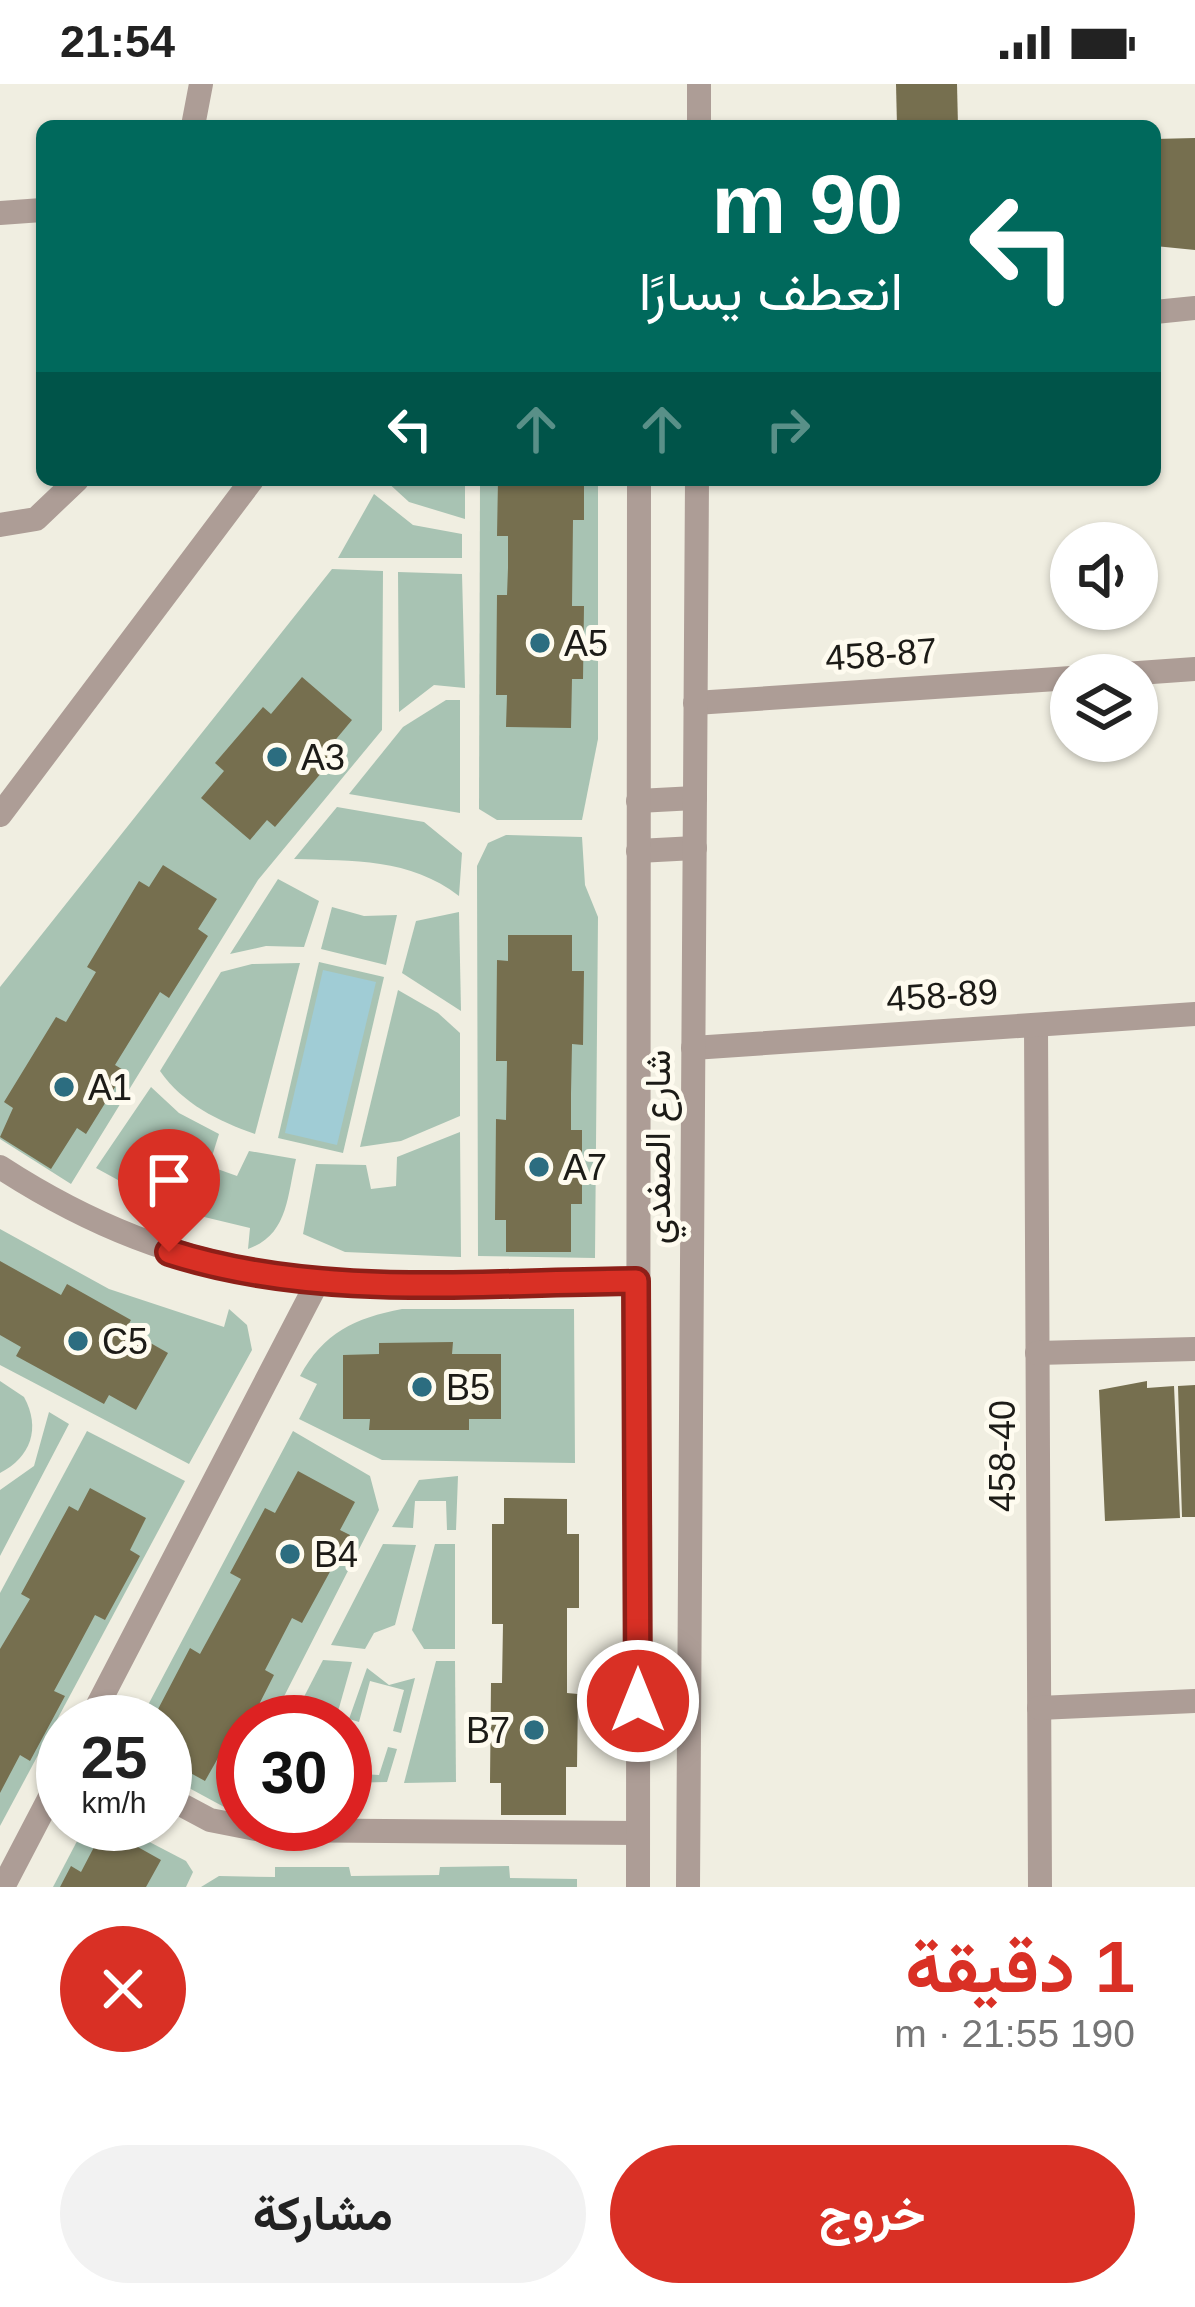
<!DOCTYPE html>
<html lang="ar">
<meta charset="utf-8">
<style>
:root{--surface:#fff;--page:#f2f2f2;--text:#222;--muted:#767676;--accent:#d93025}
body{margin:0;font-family:Arial,Vazirmatn,sans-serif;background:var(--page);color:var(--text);direction:rtl;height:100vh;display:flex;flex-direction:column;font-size:45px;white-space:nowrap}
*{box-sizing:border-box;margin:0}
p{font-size:39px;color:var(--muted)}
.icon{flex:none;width:66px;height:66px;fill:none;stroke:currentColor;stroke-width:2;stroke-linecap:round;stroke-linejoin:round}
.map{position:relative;height:1803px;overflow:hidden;direction:ltr}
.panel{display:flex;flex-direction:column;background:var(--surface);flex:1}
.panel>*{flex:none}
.banner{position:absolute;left:36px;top:36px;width:1125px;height:366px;border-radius:18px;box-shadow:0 3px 9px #0004;direction:rtl;background:#00695c;color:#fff;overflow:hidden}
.buttons{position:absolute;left:1050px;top:438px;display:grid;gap:24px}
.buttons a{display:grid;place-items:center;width:108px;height:108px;border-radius:50%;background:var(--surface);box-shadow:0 3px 9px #0004;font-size:60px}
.speed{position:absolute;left:36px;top:1611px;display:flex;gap:24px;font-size:60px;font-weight:700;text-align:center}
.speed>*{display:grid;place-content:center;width:156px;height:156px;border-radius:50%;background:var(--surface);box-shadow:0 3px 9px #0004;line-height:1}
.speed small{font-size:30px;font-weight:400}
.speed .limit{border:18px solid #d22;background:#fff;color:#111}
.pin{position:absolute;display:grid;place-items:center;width:102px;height:102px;color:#fff;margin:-123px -51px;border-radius:50% 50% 50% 0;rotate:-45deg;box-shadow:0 0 12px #0007}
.pin .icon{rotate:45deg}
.me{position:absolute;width:132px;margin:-66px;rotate:0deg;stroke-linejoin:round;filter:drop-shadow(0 0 9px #0008)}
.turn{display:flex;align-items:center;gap:42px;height:252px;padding:0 60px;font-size:54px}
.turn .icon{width:156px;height:156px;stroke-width:2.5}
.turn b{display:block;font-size:84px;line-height:102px}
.lanes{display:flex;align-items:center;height:114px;padding:0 60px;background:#0003;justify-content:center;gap:60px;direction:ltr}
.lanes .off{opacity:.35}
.round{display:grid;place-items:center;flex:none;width:126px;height:126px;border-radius:63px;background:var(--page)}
.overview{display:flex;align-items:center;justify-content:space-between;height:204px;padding:0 60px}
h1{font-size:72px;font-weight:700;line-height:90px;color:var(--accent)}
.button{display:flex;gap:24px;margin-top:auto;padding:24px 60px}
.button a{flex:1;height:138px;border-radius:72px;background:var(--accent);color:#fff;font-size:48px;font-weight:700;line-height:138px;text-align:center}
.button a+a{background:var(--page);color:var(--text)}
.status{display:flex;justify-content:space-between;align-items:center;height:84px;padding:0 60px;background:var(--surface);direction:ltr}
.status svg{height:33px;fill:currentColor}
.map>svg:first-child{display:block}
</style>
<div class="status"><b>21:54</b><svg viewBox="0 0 49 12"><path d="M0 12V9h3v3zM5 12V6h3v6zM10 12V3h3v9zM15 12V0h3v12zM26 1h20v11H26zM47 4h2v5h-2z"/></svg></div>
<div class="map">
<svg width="1195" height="1803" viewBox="0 0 1195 1803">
<rect width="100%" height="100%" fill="#f0eee1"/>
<g fill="#a8c3b3">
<polygon points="385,396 465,396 465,435 409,418"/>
<polygon points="480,396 598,396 598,655 582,736 497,736 479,725"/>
<polygon points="374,410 413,441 462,450 462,474 338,474"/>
<polygon points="332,485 383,487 382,646 258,796 71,1100 0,1055 0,903"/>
<polygon points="398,488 462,490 465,604 434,601 399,628"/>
<polygon points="446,616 460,616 460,729 349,710 403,643"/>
<path d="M337,723L424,738L462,769L459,812C410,774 353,777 294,775Z"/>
<polygon points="506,751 582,753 585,801 598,833 595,1174 478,1172 477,782 488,759"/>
<polygon points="278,795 319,817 304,863 266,862 230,870"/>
<polygon points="332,823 364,832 397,831 386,881 321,865"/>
<polygon points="459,828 461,927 402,889 416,837"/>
<polygon points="319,878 384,893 343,1069 278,1054"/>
<path d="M300,879L255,1050C218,1037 183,1020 160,987L221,888L252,880Z"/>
<polygon points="398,906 438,929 460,949 460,1032 401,1057 360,1063"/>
<path d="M151,1003L179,1029L219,1050L209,1082L237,1092L249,1067L296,1075C287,1113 288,1151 248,1165L250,1144L171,1125L96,1084Z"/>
<polygon points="460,1048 461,1173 345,1168 303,1150 316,1080 366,1081 371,1105 396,1102 397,1073"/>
<polygon points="0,1145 109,1205 224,1243 229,1225 247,1241 252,1266 189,1380 0,1281"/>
<path d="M402,1225H574L575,1379L382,1376L299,1335L317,1300L300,1292C323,1249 355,1234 402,1225Z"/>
<path d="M0,1297L24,1313C41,1344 31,1373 0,1389Z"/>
<polygon points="49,1328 69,1340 0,1472 0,1406 34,1382"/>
<polygon points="87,1347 185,1397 0,1742 0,1509"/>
<polygon points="293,1347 370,1392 379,1426 271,1638 243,1638 243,1692 226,1724 165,1691 165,1638 139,1638"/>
<polygon points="458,1392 456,1446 447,1446 446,1417 415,1417 413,1444 392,1443 419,1396"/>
<polygon points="383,1460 416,1461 395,1541 374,1549 365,1565 331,1561"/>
<polygon points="435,1460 455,1460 455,1565 424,1565 412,1546"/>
<polygon points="323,1576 352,1578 335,1638 291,1638"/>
<polygon points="436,1577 455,1577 456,1698 404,1699"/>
<polygon points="367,1584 389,1601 415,1594 401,1649 393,1647 404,1606 370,1597 359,1638 349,1635"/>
<polygon points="388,1663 397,1665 387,1698 345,1699 345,1689 379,1691"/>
<polygon points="86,1740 115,1740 186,1777 193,1788 186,1803 53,1803"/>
<polygon points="509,1782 510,1794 577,1795 577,1803 201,1803 219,1792 275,1793 275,1783 349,1783 351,1792 439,1791 440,1783"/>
</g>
<polygon fill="#a0ccd5" points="323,886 376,898 337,1061 285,1049"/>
<g fill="#766f4f">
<polygon points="896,0 957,0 958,42 897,42"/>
<polygon points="1195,54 1195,166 1155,162 1155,55"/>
<polygon points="498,396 584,396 584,436 573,436 572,522 584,522 583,595 572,595 571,644 506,643 507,611 496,611 497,511 507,511 508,484 508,452 497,452"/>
<polygon points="302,593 352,636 332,660 340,667 275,743 267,736 250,756 201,714 224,687 215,679 263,623 271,630"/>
<polygon points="163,781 217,815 198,845 208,852 169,914 160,908 115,981 125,987 86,1050 77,1044 51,1085 0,1053 13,1024 4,1018 56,933 66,938 96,888 87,883 139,797 149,803"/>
<polygon points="508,851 572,851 572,887 584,887 583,961 572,960 571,1009 571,1046 582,1046 582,1120 571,1120 571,1168 506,1168 506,1136 495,1136 496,1035 506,1036 507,977 496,977 497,876 508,877"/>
<polygon points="0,1177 61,1211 67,1200 131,1236 126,1245 168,1269 136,1326 109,1311 104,1320 16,1272 21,1263 0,1251"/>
<polygon points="453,1258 452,1270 501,1270 501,1335 469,1335 469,1346 369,1346 370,1335 343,1335 343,1271 379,1270 379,1259"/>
<polygon points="1147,1297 1147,1304 1174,1302 1180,1434 1105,1437 1099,1306"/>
<polygon points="1195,1301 1195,1433 1182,1433 1178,1302"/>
<polygon points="298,1387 355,1418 340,1446 350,1451 302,1539 292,1534 265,1586 274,1591 250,1638 243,1638 243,1650 227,1679 218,1674 205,1697 165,1675 166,1635 156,1629 190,1564 200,1570 241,1495 230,1489 265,1424 275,1429"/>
<polygon points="90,1404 146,1434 130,1466 140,1472 105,1536 95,1531 72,1574 54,1607 65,1612 30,1677 20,1671 0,1709 0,1565 30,1515 21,1510 69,1422 78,1427"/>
<polygon points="504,1414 567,1415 567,1450 579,1450 579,1524 567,1524 567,1609 578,1610 577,1683 566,1683 566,1731 501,1731 501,1699 490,1699 491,1599 502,1599 503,1540 492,1540 492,1440 504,1440"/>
<polygon points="104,1744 161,1776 146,1803 60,1803 71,1782 81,1788"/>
</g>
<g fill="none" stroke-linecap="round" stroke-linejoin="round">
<g stroke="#ad9d96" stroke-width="24">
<polyline points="193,42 201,0"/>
<polyline points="699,42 699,0"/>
<polyline points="0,129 42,126"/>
<polyline points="1155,228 1195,224"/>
<polyline points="0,441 36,435 77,396"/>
<polyline points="1110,591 1195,585"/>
<polyline points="695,619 1071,594"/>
<polyline points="638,717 695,714"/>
<polyline points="0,731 252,396"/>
<polyline points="638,767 695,764"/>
<polyline points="1036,941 1040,1803"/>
<polyline points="693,964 1195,930"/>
<path d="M0,1083C220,1226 388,1198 636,1197"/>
<polyline points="1037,1269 1195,1265"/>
<polyline points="1039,1624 1195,1617"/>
<polyline points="89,1638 317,1199"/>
<polyline points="165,1712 210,1736 261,1746 638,1749"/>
<polyline points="3,1803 63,1688"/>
<polyline points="638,1803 639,396"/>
<polyline points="688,1803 697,396"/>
</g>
</g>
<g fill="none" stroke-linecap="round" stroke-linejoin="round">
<defs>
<path id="route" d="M169,1168C318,1216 482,1198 636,1197L638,1617"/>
</defs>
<use href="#route" stroke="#8d1f18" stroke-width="30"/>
<use href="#route" stroke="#d93025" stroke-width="21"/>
</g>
<g fill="#2c6d80" stroke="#fefbef" stroke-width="4.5">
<circle cx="540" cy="559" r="12"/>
<circle cx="277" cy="673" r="12"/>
<circle cx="64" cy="1003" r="12"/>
<circle cx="539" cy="1083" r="12"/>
<circle cx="78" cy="1257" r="12"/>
<circle cx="422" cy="1303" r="12"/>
<circle cx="290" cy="1470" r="12"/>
<circle cx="534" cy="1646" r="12"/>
</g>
<g text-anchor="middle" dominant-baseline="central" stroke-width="10" stroke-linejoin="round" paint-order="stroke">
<g font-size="36" fill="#1c1b17" stroke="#fefbef" text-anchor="start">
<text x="564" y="559">A5</text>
<text x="301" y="673">A3</text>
<text x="88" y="1003">A1</text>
<text x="563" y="1083">A7</text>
<text x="102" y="1257">C5</text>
<text x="446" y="1303">B5</text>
<text x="314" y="1470">B4</text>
<text x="510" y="1646" text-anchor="end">B7</text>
</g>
<g font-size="36" fill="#1c1b17" stroke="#fefbef">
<text transform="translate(881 570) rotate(-4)">458-87</text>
<text transform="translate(942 911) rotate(-4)">458-89</text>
<text transform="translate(657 1063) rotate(-90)">شارع الصفدي</text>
<text transform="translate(1002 1372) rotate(-90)">458-40</text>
</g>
</g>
</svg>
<div class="buttons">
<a><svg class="icon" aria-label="sound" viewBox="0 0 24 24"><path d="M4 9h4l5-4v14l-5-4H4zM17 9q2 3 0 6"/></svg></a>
<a><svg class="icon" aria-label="layers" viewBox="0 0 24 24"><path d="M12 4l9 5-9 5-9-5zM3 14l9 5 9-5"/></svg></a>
</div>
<div class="speed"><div>25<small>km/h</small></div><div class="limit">30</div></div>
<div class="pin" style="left:169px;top:1168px;background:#d93025"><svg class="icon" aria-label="arrive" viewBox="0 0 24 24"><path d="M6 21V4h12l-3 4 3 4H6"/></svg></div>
<svg class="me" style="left:638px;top:1617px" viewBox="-20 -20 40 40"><circle r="17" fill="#d93025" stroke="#fff" stroke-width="3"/><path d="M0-11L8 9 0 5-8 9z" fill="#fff"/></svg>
<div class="banner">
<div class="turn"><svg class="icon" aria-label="left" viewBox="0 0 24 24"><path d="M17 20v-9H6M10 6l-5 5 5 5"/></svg><div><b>90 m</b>انعطف يسارًا</div></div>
<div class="lanes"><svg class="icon" aria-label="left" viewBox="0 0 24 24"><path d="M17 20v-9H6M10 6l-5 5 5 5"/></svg><svg class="icon off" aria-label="ahead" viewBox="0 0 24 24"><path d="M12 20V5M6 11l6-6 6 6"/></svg><svg class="icon off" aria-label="ahead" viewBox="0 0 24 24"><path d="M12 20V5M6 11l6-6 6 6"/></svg><svg class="icon off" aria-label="right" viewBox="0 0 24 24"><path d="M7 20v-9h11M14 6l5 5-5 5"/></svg></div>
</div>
</div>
<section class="panel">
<div class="overview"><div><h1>1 دقيقة</h1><p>190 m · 21:55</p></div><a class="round" style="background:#d93025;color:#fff"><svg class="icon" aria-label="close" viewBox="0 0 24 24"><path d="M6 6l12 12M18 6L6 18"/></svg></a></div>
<div class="button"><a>خروج</a><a>مشاركة</a></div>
</section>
